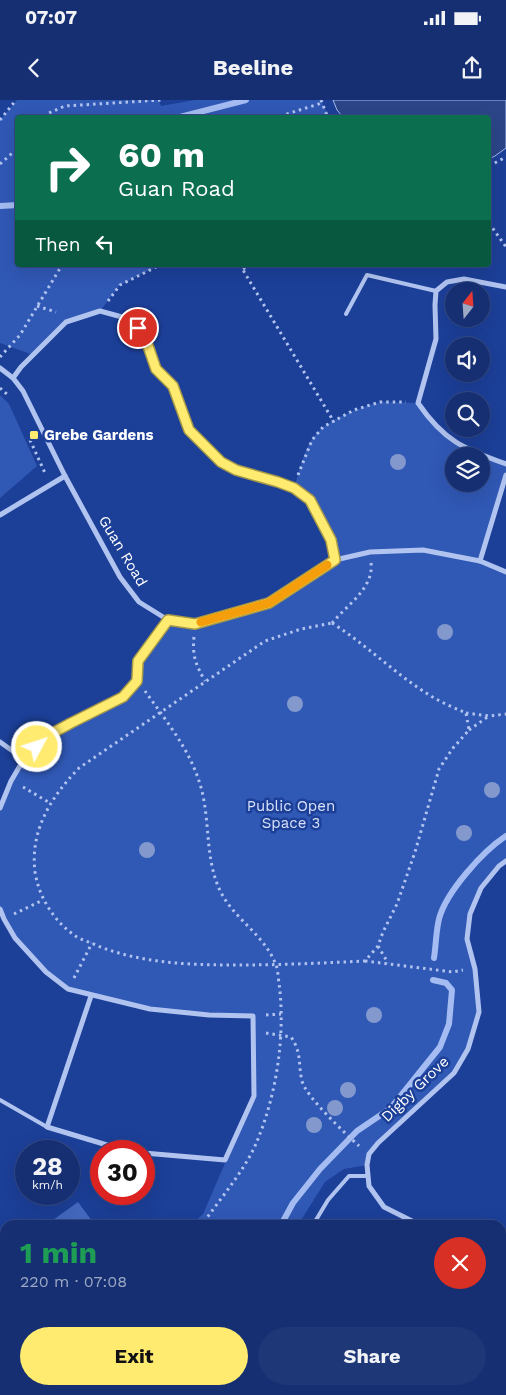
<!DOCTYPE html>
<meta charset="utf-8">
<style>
:root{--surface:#152f72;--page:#1e3777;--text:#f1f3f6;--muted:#9da9c4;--line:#344a84;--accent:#ffeb70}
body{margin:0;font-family:"Work Sans",sans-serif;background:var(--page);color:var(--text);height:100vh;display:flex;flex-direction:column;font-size:19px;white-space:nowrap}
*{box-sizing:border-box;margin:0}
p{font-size:16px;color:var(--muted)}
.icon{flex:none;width:28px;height:28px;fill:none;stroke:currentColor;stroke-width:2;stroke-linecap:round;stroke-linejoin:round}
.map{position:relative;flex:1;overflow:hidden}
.details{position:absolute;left:0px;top:1120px;width:506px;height:175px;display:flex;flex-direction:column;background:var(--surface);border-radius:15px 15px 0 0;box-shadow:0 5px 20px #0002,0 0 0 1px var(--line)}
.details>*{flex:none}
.guide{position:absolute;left:15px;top:15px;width:476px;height:152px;border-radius:5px;box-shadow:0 5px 20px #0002,0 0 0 1px var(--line);background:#0b6e4f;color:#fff;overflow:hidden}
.needle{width:32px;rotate:17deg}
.fabs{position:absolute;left:445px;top:182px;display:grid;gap:10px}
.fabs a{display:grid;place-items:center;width:45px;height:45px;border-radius:50%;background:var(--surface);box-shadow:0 5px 20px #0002,0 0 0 1px var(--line);font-size:25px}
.speed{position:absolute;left:15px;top:1040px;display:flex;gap:10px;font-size:25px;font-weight:700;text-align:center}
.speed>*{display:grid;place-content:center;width:65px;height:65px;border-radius:50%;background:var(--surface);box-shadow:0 5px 20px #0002,0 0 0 1px var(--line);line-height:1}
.speed small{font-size:12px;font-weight:400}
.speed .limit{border:8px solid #d22;background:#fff;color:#111}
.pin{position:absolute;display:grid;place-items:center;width:42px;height:42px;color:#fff;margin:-21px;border:2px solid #fff;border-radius:50%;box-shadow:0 1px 5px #0007}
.me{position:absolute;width:55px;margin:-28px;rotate:50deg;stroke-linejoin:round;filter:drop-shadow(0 0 4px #0008)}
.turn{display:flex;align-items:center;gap:18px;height:105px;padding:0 20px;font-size:22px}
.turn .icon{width:65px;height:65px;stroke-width:2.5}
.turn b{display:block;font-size:35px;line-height:42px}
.then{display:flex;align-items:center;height:48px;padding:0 20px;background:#0003;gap:10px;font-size:19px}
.round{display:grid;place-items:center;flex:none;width:52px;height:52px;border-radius:26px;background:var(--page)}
.head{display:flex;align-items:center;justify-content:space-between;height:85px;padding:0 20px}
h1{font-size:30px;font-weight:700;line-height:38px;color:#1e9e55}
.action{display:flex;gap:10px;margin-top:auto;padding:10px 20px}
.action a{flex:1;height:58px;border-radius:30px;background:var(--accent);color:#111;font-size:20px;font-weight:700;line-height:58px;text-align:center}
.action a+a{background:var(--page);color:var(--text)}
.status{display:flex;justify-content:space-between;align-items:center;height:35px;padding:0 25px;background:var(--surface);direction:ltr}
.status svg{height:14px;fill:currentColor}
header{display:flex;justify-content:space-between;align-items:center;height:65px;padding:0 20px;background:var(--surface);font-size:22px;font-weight:700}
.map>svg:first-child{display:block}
</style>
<div class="status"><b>07:07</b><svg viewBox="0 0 49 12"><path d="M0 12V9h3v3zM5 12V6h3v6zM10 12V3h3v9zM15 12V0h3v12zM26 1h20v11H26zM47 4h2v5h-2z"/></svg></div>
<header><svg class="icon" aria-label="back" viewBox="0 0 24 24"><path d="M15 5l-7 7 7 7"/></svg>Beeline<svg class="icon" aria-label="share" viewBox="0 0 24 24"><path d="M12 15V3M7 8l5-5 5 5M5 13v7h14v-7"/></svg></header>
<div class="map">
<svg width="506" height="1295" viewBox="0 0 506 1295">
<rect width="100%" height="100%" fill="#1c3f98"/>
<g fill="#3058b5" fill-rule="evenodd">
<polygon points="17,0 159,0 161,6 195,0 321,0 329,17 18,18 18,165 160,165 120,185 100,211 66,222 33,255 0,243 0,20"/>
<polygon points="0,295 9,304 37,366 0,398"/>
<path d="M380,302L418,303L448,337L506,364V375L480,461L506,472V761L481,788L470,814L467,839L475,869L479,912L468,949L454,973L369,1054L367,1065L344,1069L325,1082L298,1125H191L203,1114L254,996L253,916L150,909L68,889L46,872L15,838L0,809V708L24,659L49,635L123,597L137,581V561L168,520L195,524L269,503L335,460L331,440L310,400L294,388C299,373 303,353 312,339C325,320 358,308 380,302ZM454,356H481V384H454Z"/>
<polygon points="190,1290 251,1290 250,1295 195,1295"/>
</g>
<polygon fill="#2b4588" stroke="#a4bcf2" points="333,0 506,0 506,48 495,56 489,59 489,18 343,17 337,10"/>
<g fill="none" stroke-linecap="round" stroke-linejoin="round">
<g stroke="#a4bcf2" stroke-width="6">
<polyline points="176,18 246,0"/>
<polyline points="0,106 18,105"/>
<path d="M434,858C436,845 436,831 439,819C446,792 483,751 506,736"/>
<polyline points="281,1125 293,1103 320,1069 357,1031 391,1008 440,947 449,924 452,890 446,883 433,880"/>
<polyline points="159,1290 172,1295"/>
<polyline points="224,1295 226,1290"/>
</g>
</g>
<polygon fill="#4469bf" points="78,1102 95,1125 51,1125 54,1122 53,1120"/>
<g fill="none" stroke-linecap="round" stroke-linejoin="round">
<g stroke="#b1c4f0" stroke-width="3" stroke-dasharray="2.5 4" stroke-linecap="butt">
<polyline points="321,0 328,18"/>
<polyline points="45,18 49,13 65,6 161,0"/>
<polyline points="274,18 322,3"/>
<polyline points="0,20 16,0"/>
<polyline points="0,64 18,48"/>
<polyline points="489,66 506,57"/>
<polyline points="489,123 506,147"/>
<polyline points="240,165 334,322"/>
<polyline points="243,169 251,165"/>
<polyline points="108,201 120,185 160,165"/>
<polyline points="37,206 56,212"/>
<polyline points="0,257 20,235 62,165"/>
<polyline points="0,288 9,296"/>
<polyline points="30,340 45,373"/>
<polyline points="298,375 312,340 323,327 354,310 380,302 406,302"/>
<path d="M332,523C367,545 396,575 431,596C442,603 455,608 466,613L469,630L453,648L439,669L415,752L397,804L383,832L378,846L365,861C323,863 281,865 240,865C191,865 144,864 98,846C90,842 81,840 74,835C53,820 39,797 35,772C30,730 51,697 79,668L265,541L301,529Z"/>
<path d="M332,523C347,505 374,488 371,463"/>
<path d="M194,537C192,556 196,565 205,581"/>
<path d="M145,591C164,618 187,646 198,678C211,713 204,752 218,786C230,817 264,833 276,865C278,870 278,877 279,883C286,936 276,998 255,1046C242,1074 219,1100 202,1125"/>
<polyline points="466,613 489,616 506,614"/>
<polyline points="469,630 489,616"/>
<polyline points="23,687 50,703"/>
<polyline points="14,814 43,800"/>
<polyline points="378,846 388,863"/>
<polyline points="365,861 453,872 463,870"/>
<polyline points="74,878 92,843"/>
<polyline points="266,915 281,914"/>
<path d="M266,933L291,937C302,953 298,964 302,981C306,997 346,1034 359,1046"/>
<polyline points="0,1217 5,1221"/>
<polyline points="97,1290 103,1295"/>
<polyline points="250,1290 257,1295"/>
<polyline points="259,1295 263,1290"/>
</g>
<g stroke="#b1c4f0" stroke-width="4">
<polyline points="346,214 367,175 436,191"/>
<polyline points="0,1000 47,1027"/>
<polyline points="313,1125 328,1100 349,1076 368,1076"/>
</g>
<g stroke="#b1c4f0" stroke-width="5">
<path d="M506,187L464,179L447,182L436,191L435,205L436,239L418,303C444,341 464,349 506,364"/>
<polyline points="0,268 13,278 23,291 65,376 120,477 139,502 168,520 195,524 269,503 335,460 370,452 423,450 480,461 506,472"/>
<polyline points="13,278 21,267 66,222 100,211 122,217 138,228 147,243 156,269 173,286 189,330 221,362 236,370 278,381 294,388 309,400 331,440 335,460"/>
<polyline points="0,415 65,376"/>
<polyline points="480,461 506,375"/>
<polyline points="0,642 24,659"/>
<polyline points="0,708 11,681 24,659 49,635 71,623 123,597 137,581 137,561 168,520"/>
<polyline points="0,809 4,819 15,838 46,872 68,889 150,909 209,915 253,916 254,996 225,1060 144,1053"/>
<polyline points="91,896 47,1027 127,1051"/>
<polyline points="420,1125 384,1107 369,1086 367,1065 369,1054 378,1043 454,973 468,949 479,912 475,869 467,839 470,814 481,788 499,766 506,761"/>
<polyline points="501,1202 506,1207"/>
<polyline points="354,1290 358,1295"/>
</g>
</g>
<g fill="#8399ce">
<circle cx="398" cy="362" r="8"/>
<circle cx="445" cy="532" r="8"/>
<circle cx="295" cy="604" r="8"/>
<circle cx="492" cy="690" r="8"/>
<circle cx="464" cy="733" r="8"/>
<circle cx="147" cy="750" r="8"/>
<circle cx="374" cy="915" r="8"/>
<circle cx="348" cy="990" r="8"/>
<circle cx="335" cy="1008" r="8"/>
<circle cx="314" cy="1025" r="8"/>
</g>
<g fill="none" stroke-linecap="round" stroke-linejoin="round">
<defs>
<polyline id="route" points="37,647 49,635 71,623 123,597 137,581 138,561 168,520 195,524 269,503 335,460 331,440 310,400 294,388 278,382 236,370 221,362 189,330 173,286 156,269 147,243 138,228"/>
</defs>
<use href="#route" stroke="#a69949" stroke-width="12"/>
<use href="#route" stroke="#ffeb70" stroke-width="9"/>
<polyline stroke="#f59e0b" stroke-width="9" points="201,522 269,503 327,465"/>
</g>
<rect fill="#ffeb70" stroke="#1c3f98" stroke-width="2" x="29" y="330" width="10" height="10" rx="2.5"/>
<g text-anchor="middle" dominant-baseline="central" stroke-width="5" stroke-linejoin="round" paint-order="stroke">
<g font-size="15" font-weight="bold" fill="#fff" stroke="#1c3f98" text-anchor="start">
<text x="44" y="335">Grebe Gardens</text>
</g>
<g font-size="15" fill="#fff" stroke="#1c3f98">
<text transform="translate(123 451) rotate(59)">Guan Road</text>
<text transform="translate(415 989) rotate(-44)">Digby Grove</text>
</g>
<g font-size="15" fill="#d8e2fb" stroke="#1c3f98">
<text x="291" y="706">Public Open<tspan x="291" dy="17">Space 3</tspan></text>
</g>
</g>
</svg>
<div class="fabs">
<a><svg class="needle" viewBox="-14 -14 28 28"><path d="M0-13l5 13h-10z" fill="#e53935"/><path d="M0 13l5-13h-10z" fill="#9da9c4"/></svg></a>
<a><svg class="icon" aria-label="sound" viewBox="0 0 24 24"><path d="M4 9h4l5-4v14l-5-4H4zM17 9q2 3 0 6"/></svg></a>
<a><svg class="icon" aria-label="search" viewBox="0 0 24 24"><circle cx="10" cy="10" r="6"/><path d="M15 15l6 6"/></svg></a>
<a><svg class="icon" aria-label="layers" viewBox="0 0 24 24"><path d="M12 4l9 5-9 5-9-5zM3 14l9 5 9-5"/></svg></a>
</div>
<div class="speed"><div>28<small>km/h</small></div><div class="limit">30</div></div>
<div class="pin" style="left:138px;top:228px;background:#d93025"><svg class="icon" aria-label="arrive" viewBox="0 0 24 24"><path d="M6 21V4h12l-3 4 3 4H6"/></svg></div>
<svg class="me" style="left:37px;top:647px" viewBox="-20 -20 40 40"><circle r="17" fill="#ffeb70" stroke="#fff" stroke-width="3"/><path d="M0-11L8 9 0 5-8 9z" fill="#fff"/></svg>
<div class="guide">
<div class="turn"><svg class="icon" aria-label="right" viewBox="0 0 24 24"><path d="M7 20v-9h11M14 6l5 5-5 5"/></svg><div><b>60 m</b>Guan Road</div></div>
<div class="then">Then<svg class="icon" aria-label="left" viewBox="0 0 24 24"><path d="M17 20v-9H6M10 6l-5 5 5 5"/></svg></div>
</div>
<section class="details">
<div class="head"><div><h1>1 min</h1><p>220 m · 07:08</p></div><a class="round" style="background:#d93025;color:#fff"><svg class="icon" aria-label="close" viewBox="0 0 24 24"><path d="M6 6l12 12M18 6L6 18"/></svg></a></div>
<div class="action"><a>Exit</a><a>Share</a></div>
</section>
</div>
